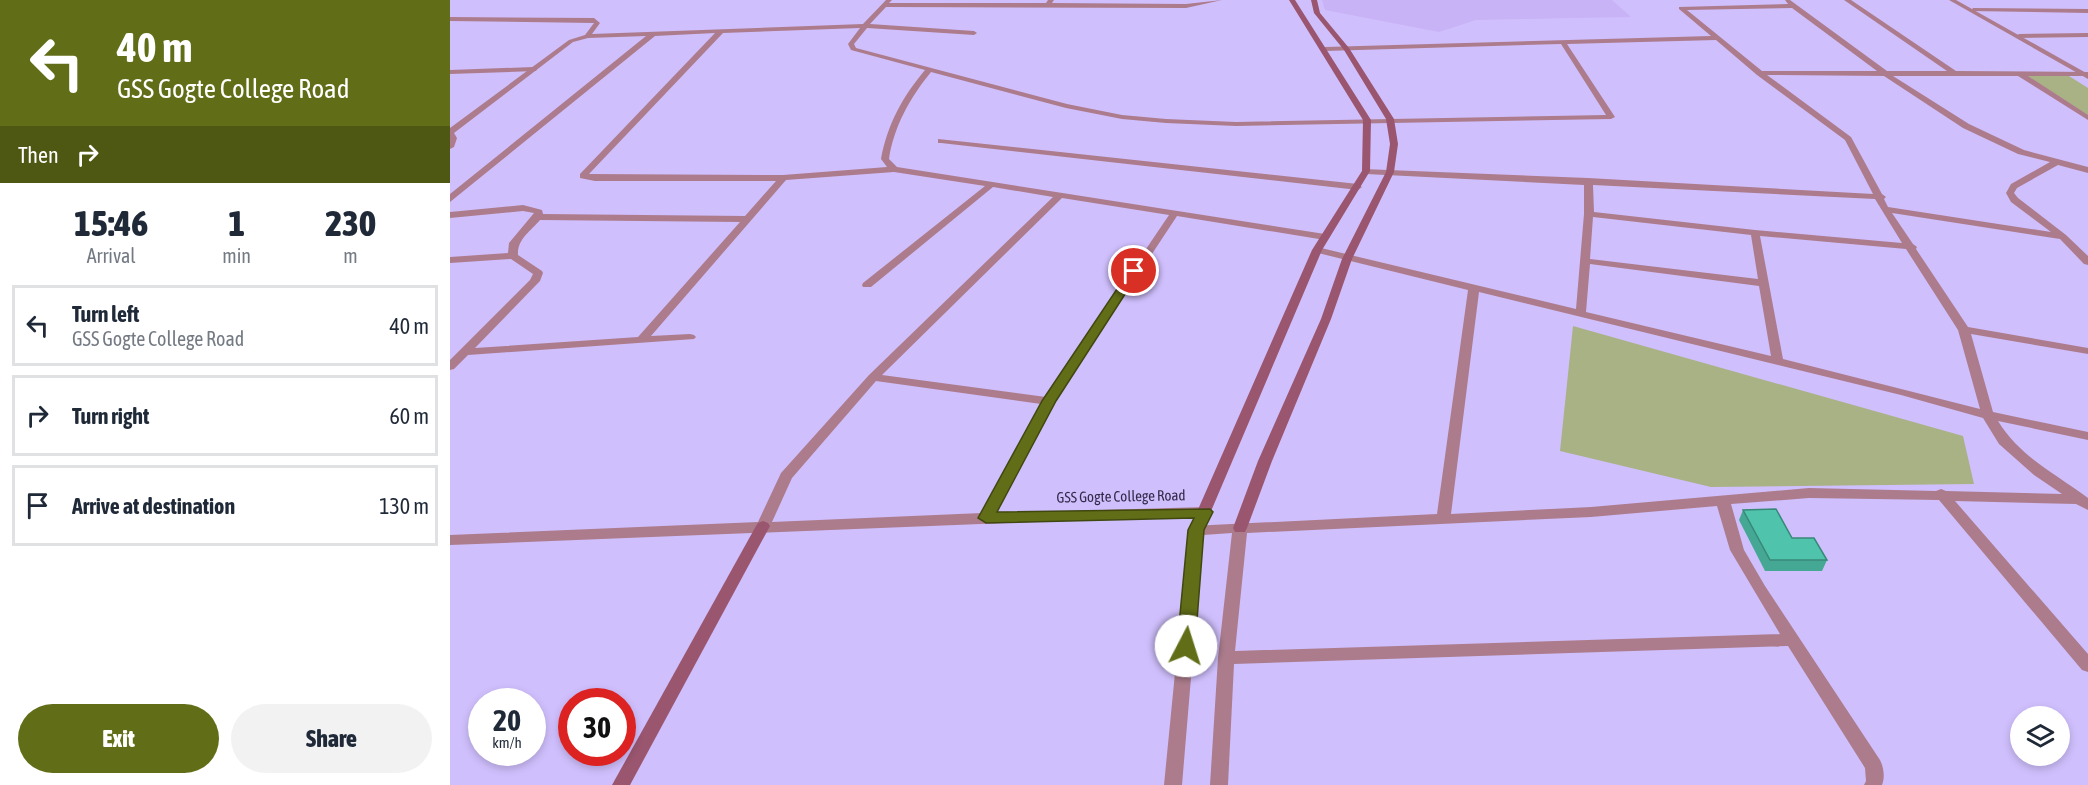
<!DOCTYPE html>
<style>
:root{--surface:#fff;--page:#f2f2f3;--text:#1f2937;--muted:#747a83;--line:#e0e1e3;--accent:#626e17}
body{margin:0;font-family:"Asap Condensed",sans-serif;background:var(--page);color:var(--text);height:100vh;display:flex;flex-direction:column;font-size:22px;white-space:nowrap}
*{box-sizing:border-box;margin:0}
p{font-size:20px;color:var(--muted)}
.icon{flex:none;width:33px;height:33px;fill:none;stroke:currentColor;stroke-width:2;stroke-linecap:round;stroke-linejoin:round}
.map{position:relative;flex:1;overflow:hidden}
.panel{display:flex;flex-direction:column;background:var(--surface);width:450px}
.panel>*{flex:none}
.guide{background:#626e17;color:#fff;overflow:hidden}
.buttons{position:absolute;left:1560px;top:706px;display:grid;gap:12px}
.buttons a{display:grid;place-items:center;width:60px;height:60px;border-radius:50%;background:var(--surface);box-shadow:0 3px 9px #0003;font-size:30px}
.speed{position:absolute;left:18px;top:688px;display:flex;gap:12px;font-size:30px;font-weight:700;text-align:center}
.speed>*{display:grid;place-content:center;width:78px;height:78px;border-radius:50%;background:var(--surface);box-shadow:0 3px 9px #0003;line-height:1}
.speed small{font-size:15px;font-weight:400}
.speed .limit{border:9px solid #d22;background:#fff;color:#111}
.pin{position:absolute;display:grid;place-items:center;width:51px;height:51px;color:#fff;margin:-26px;border:3px solid #fff;border-radius:50%;box-shadow:0 2px 6px #0007}
.me{position:absolute;width:66px;margin:-33px;rotate:5deg;stroke-linejoin:round;filter:drop-shadow(0 0 4px #0008)}
.turn{display:flex;align-items:center;gap:21px;height:126px;padding:0 18px;font-size:27px}
.turn .icon{width:78px;height:78px;stroke-width:2.5}
.turn b{display:block;font-size:42px;line-height:51px}
.then{display:flex;align-items:center;height:57px;padding:0 18px;background:#0003;gap:12px;font-size:22px}
.eta{display:flex;justify-content:space-evenly;align-items:center;height:102px;text-align:center}
.eta b{font-size:36px;font-weight:800;line-height:42px}
.button{display:flex;gap:12px;margin-top:auto;padding:12px 18px}
.button a{flex:1;height:69px;border-radius:36px;background:var(--accent);color:#fff;font-size:24px;font-weight:800;line-height:69px;text-align:center}
.button a+a{background:var(--page);color:var(--text)}
ul{padding:0;list-style:none}
li{display:flex;align-items:center;gap:18px;height:81px;margin:0 12px 9px;padding:0 6px;border:3px solid var(--line);border-radius:0px}
li div{flex:1}
li b{display:block;font-size:22px}
li em{font-style:normal}
main{display:flex;flex:1;min-height:0}
.map>svg:first-child{display:block}
</style>
<main>
<section class="panel">
<div class="guide">
<div class="turn"><svg class="icon" aria-label="left" viewBox="0 0 24 24"><path d="M17 20v-9H6M10 6l-5 5 5 5"/></svg><div><b>40 m</b>GSS Gogte College Road</div></div>
<div class="then">Then<svg class="icon" aria-label="right" viewBox="0 0 24 24"><path d="M7 20v-9h11M14 6l5 5-5 5"/></svg></div>
</div>
<div class="eta">
<div><b>15:46</b><p>Arrival</p></div>
<div><b>1</b><p>min</p></div>
<div><b>230</b><p>m</p></div>
</div>
<ul>
<li><svg class="icon" aria-label="left" viewBox="0 0 24 24"><path d="M17 20v-9H6M10 6l-5 5 5 5"/></svg><div><b>Turn left</b><p>GSS Gogte College Road</p></div><em>40 m</em></li>
<li><svg class="icon" aria-label="right" viewBox="0 0 24 24"><path d="M7 20v-9h11M14 6l5 5-5 5"/></svg><div><b>Turn right</b></div><em>60 m</em></li>
<li><svg class="icon" aria-label="arrive" viewBox="0 0 24 24"><path d="M6 21V4h12l-3 4 3 4H6"/></svg><div><b>Arrive at destination</b></div><em>130 m</em></li>
</ul>
<div class="button"><a>Exit</a><a>Share</a></div>
</section>
<div class="map">
<svg width="1638" height="785" viewBox="0 0 1638 785">
<rect width="100%" height="100%" fill="#d0bffd"/>
<polygon fill="#c7b3f6" points="872,0 1162,0 1181,17 1026,20 989,32 875,10"/>
<g fill="#a9b284">
<polygon points="1576,75 1619,76 1638,88 1638,116"/>
<polygon points="1123,326 1513,436 1524,484 1261,487 1110,451"/>
</g>
<g fill="none" stroke-linecap="round" stroke-linejoin="round">
<polygon fill="#ac7c8c" fill-rule="evenodd" points="83,67 87,69 86,71 0,74 0,70"/>
<g fill="#ac7c8c" fill-rule="evenodd">
<path d="M436,0H442L439,3H596L598,0H604L602,3L736,4L772,0L736,8L436,7L420,24L524,31L527,33L524,35L417,28L404,44L406,48L617,104L672,115L716,119L786,122L1156,115L1111,44L875,51L872,49L875,47L1261,36L1229,9V7L1338,4L1335,0H1340L1437,71H1497L1394,0H1401L1506,71L1638,72V76H1578L1638,115V120L1568,76H1443L1519,124L1574,150L1638,167V173L1608,165L1567,188L1564,193L1568,198L1616,235L1638,256V265L1634,264L1610,239L1442,213L1463,244L1467,247L1466,249L1518,327L1638,348V354L1521,334L1543,412L1638,432V440L1548,421C1571,458 1605,473 1638,498V510L1626,504L1505,501L1638,654V672L1632,670L1489,500L1359,498L1281,504L1294,550L1315,586L1430,760C1434,768 1435,778 1432,785H1414L1416,781L1415,768L1338,646L784,664L778,785H760L768,658L782,533L753,535L732,785H714L739,530L741,526L987,514L1018,290L864,252V248L867,247L1126,309L1134,214V185L916,174L913,173V169L1138,178L1423,194L1395,140L1307,75L1266,40L1117,44L1165,117L1161,119L786,126L716,123L672,119L616,108L481,72C460,98 444,126 439,159L447,167L875,234L880,237L875,240L727,216L605,401L546,513L755,507L760,509L762,512L760,515L0,545V535L308,522L331,473L419,375L603,197L543,187L421,287H413L412,285L413,283L535,186L444,172L336,180L201,336L240,334L244,335L246,337L244,339L18,355L4,369L0,370V360L80,280L83,274L61,259L0,263V257L58,253L59,243L84,213L73,211L0,218V212L73,205L92,210L93,214L295,216L326,181H145L130,178V174L265,33L205,36L0,202V194L196,36L138,38L123,42L4,133L7,138L4,147L0,149V128L119,40L135,35L144,23L0,21V17L144,18L150,23L142,34L413,24ZM1342,8L1427,71H1312L1237,10ZM410,28L398,44L401,50L475,70C453,96 437,125 431,159L437,167L333,175L139,174L273,33ZM1317,75L1434,76L1513,128L1568,154L1600,162L1561,184L1556,193L1561,202L1601,232L1438,207L1434,199L1436,197L1432,194L1401,137ZM1143,185L1425,199L1452,243L1305,230L1144,212ZM612,198L719,215L596,397L432,375ZM1143,217L1301,235L1308,279L1140,259ZM90,220L290,222L188,337L25,348L90,281L93,273L92,271L68,255C67,239 81,231 90,220ZM1310,236L1456,249L1508,330L1530,409L1333,359ZM1140,264L1309,286L1321,356L1136,312ZM1029,292L1451,395L1533,418L1549,444L1584,475L1612,494L1496,491L1491,489L1486,491L1359,488L1141,507L1001,514ZM426,381L591,404L532,513L322,522L342,478ZM1267,506L1280,550L1330,634L785,651L797,533L1141,517Z"/>
<polygon points="1523,8 1638,9 1638,13 1521,11"/>
<polygon points="1638,33 1638,37 1569,38 1566,36 1569,34"/>
<polygon points="488,139 908,184 912,187 908,190 491,143 488,143"/>
</g>
<polygon fill="#ac7c8c" fill-rule="evenodd" points="1499,0 1506,0 1638,74 1638,79"/>
<g fill="#9a556f" fill-rule="evenodd">
<polygon points="839,0 845,0 921,120 920,171 872,250 753,530 751,534 741,534 739,530 862,250 912,171 913,120"/>
<polygon points="861,0 867,0 870,13 899,48 944,119 948,144 944,172 902,259 881,319 822,461 797,528 795,532 785,532 783,528 808,461 871,319 892,259 936,172 940,144 936,119 894,50 864,13"/>
<polygon points="313,521 318,523 320,526 180,785 162,785 306,526 308,523"/>
</g>
</g>
<polygon fill="#45a894" points="1293,510 1377,560 1372,571 1315,571 1289,520"/>
<polygon fill="#50c3ac" stroke="#388878" stroke-width="1.5" points="1326,509 1342,538 1364,538 1377,560 1320,560 1293,510"/>
<polygon fill="#626e17" stroke="#40480f" stroke-width="1.5" points="684,268 690,271 606,401 547,512 760,509 763,512 754,530 745,646 742,651 736,653 729,651 727,646 738,530 744,518 536,523 528,518 592,401 679,271"/>
<g text-anchor="middle" dominant-baseline="central" stroke-width="6" stroke-linejoin="round" paint-order="stroke">
<g font-size="15" fill="#332a49" stroke="#d0bffd">
<text transform="translate(671 496) rotate(-1)">GSS Gogte College Road</text>
</g>
</g>
</svg>
<div class="buttons">
<a><svg class="icon" aria-label="layers" viewBox="0 0 24 24"><path d="M12 4l9 5-9 5-9-5zM3 14l9 5 9-5"/></svg></a>
</div>
<div class="speed"><div>20<small>km/h</small></div><div class="limit">30</div></div>
<div class="pin" style="left:684px;top:271px;background:#d93025"><svg class="icon" aria-label="arrive" viewBox="0 0 24 24"><path d="M6 21V4h12l-3 4 3 4H6"/></svg></div>
<svg class="me" style="left:736px;top:646px" viewBox="-20 -20 40 40"><circle r="19" fill="#fff"/><path d="M0-13L10 11 0 6-10 11z" fill="#626e17"/></svg>
</div>
</main>
